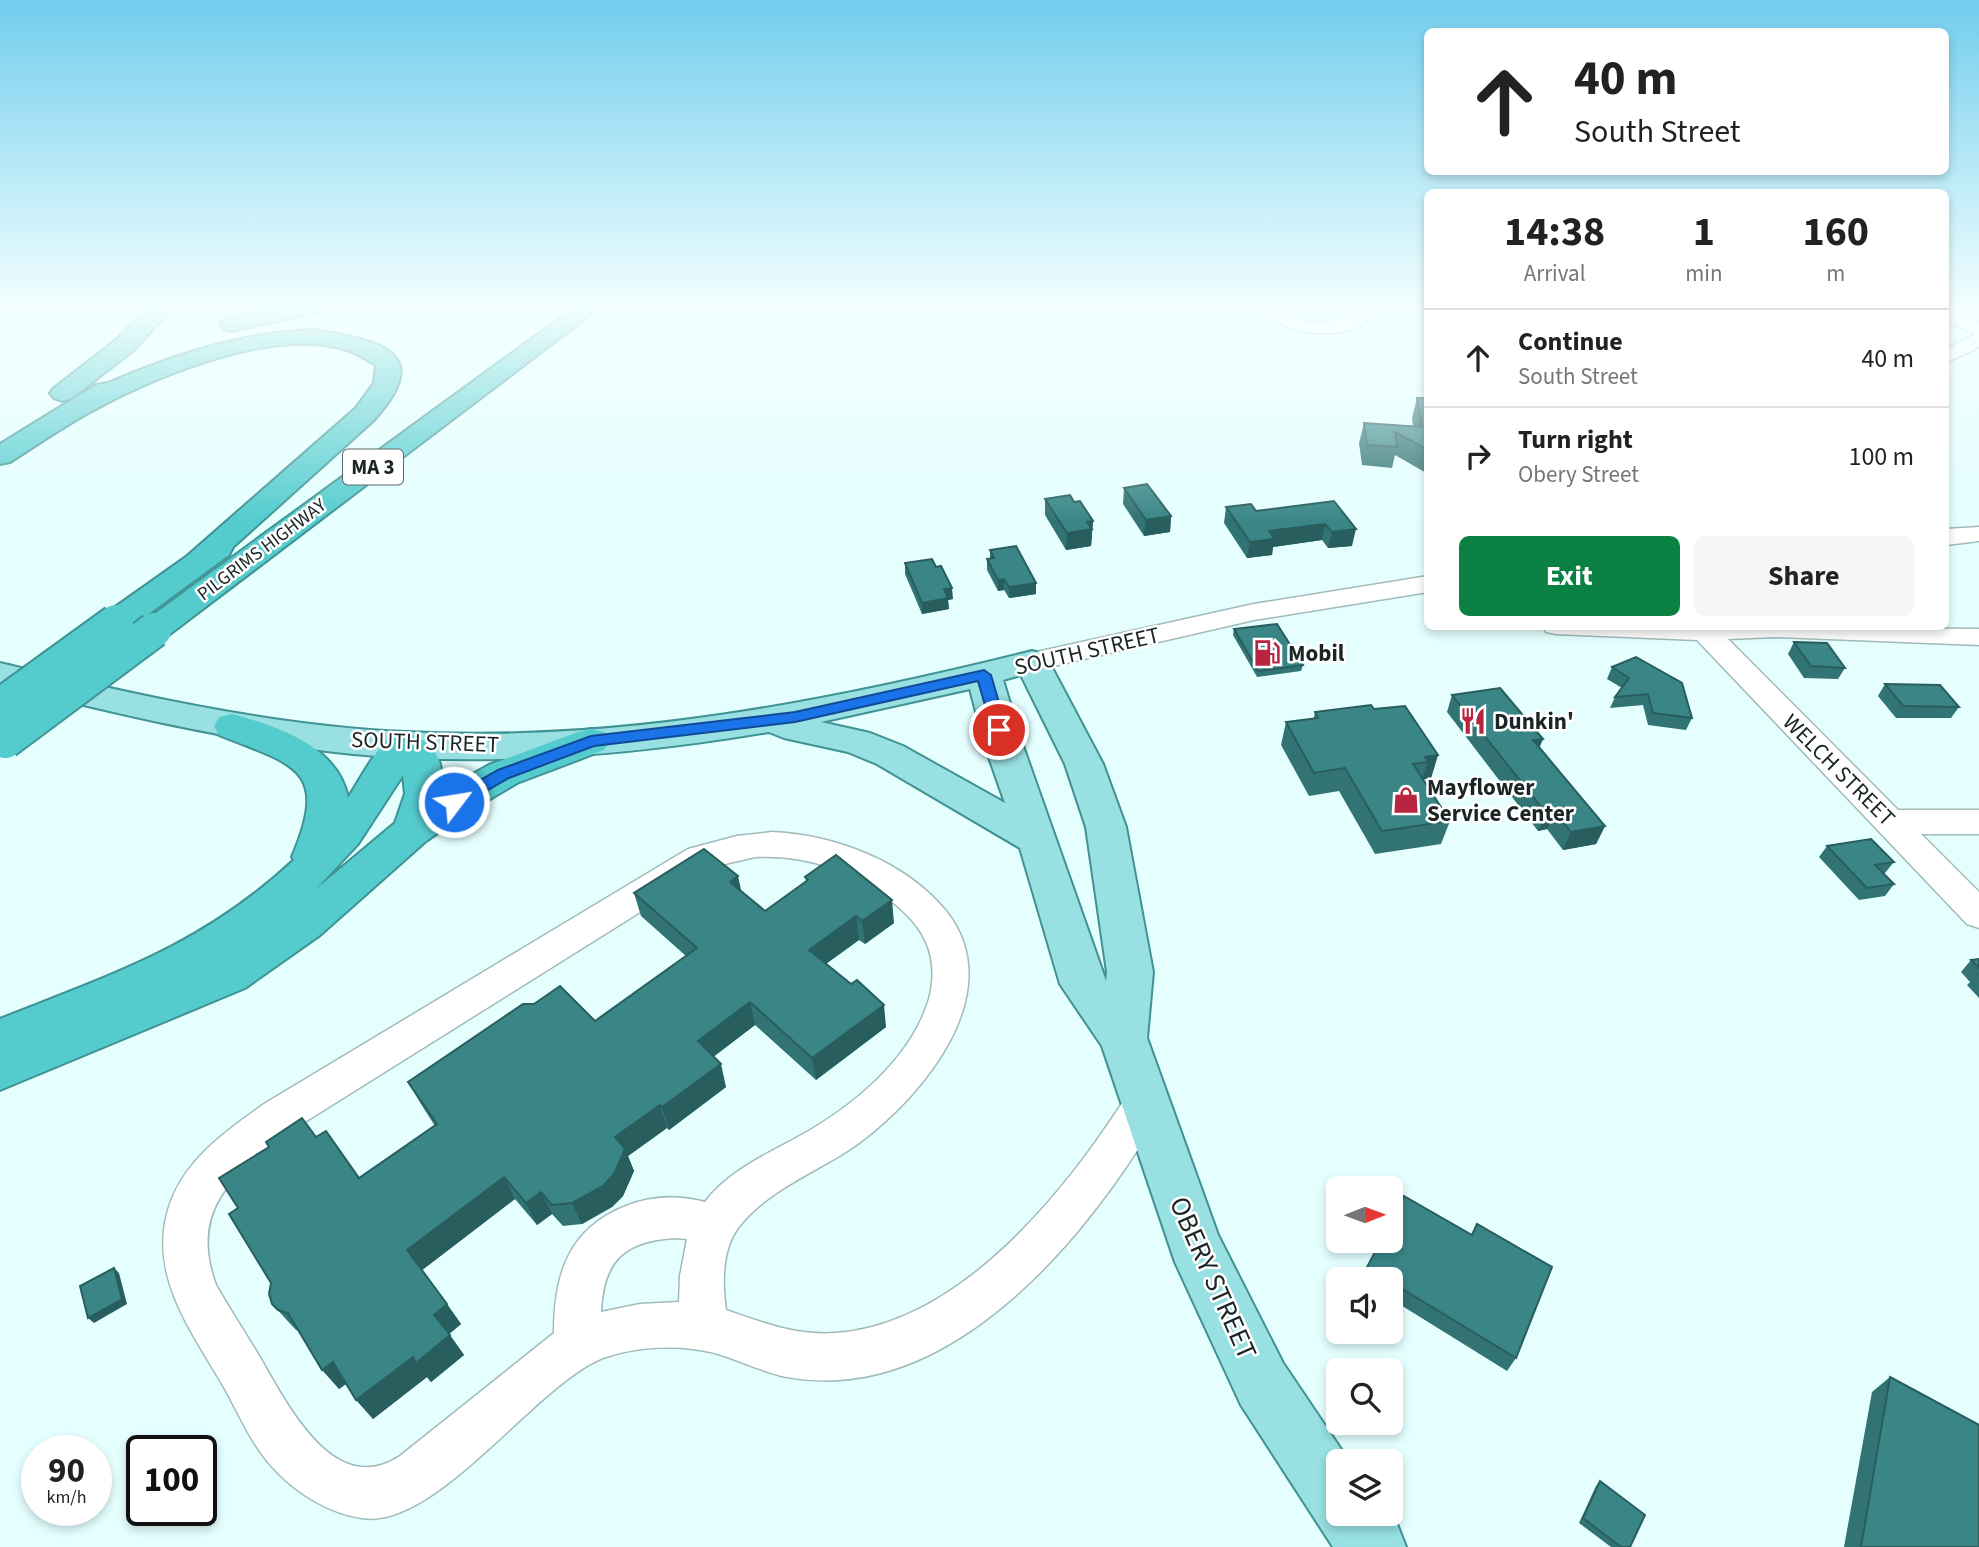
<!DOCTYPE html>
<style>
:root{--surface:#fff;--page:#f6f6f6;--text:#222;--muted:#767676;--line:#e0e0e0;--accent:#0b8043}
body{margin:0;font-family:"Source Sans 3",sans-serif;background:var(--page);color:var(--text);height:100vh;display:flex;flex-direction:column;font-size:26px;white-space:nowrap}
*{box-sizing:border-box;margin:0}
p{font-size:23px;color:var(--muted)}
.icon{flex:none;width:38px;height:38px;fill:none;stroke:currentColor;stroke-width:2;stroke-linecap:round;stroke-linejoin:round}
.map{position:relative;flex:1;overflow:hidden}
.side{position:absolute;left:1424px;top:189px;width:525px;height:441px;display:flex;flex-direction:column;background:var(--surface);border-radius:10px;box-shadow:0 4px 10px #0003}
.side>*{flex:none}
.hud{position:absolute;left:1424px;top:28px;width:525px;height:147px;border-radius:10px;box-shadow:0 4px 10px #0003;background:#fff;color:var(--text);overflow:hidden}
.needle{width:46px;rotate:89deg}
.fabs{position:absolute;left:1326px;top:1176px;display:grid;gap:14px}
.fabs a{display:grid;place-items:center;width:77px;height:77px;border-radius:10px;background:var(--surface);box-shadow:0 4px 10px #0003;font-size:35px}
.speed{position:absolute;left:21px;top:1435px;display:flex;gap:14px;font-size:35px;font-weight:700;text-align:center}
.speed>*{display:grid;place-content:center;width:91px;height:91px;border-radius:50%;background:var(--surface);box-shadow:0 4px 10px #0003;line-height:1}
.speed small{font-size:18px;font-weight:400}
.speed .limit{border:4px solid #111;border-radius:10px;background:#fff;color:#111}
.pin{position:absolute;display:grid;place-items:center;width:60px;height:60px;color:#fff;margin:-30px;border:4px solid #fff;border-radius:50%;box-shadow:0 2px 7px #0007}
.me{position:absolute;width:77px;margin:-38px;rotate:59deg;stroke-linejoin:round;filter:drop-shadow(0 0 5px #0008)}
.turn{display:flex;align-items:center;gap:24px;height:147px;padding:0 35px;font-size:32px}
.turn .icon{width:91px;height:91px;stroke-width:2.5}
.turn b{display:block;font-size:49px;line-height:60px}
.eta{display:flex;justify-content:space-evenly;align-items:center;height:119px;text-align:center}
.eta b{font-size:42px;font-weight:700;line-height:49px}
.primary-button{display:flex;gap:14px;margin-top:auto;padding:14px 35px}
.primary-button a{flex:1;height:80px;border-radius:10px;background:var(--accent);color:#fff;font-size:28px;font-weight:700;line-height:80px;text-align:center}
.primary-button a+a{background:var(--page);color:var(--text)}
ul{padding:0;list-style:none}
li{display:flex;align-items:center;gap:21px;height:98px;padding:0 35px;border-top:2px solid var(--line)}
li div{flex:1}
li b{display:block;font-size:26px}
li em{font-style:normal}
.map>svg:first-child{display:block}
</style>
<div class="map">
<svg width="1979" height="1547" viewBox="0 0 1979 1547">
<rect width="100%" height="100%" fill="#e5ffff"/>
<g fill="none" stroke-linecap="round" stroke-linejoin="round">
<defs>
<g id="minor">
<path d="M1261,305H1279C1292,326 1332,326 1352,314L1348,305H1367L1371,316C1349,344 1277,337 1261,305Z"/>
<polygon points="1946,309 1979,322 1979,347 1946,363 1946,349 1976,334 1946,322"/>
<polygon points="1979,527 1979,541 1946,545 1946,529"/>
<polygon points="1428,576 1428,592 1254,620 1032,671 1022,668 1018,662 1022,656 1032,653 1254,604"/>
<polygon points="1543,626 1979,629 1979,645 1775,637 1728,639 1898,810 1979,810 1979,834 1921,834 1979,892 1979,928 1967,924 1697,640 1556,634 1546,632"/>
<path d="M772,832C835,835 905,861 946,911C1010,991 924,1095 859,1143C821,1171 768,1188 738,1228C722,1249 722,1284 726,1310C761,1322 796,1336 835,1333C961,1325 1069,1188 1131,1089L1145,1084L1159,1089L1165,1102L1159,1115C1087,1238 949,1407 787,1377C762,1372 739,1360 715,1353C681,1344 636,1346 603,1358C536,1384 436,1530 362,1518C331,1514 298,1494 277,1472C253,1448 241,1418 225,1389C196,1338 154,1285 165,1223C175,1166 221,1135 264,1104L688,849L737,836ZM755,857C810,854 865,874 905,913C930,937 938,965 929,999C911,1060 850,1109 796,1138C765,1155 727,1172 705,1202C679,1195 651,1196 626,1206C568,1229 554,1275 554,1333L400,1456C333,1501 285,1400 258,1354C244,1331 229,1308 216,1285C187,1206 237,1172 292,1130L712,867ZM675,1238L687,1239L680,1276L679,1302L640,1304L601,1312C603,1261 624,1241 675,1238Z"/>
</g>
<path id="major" d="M1032,651L1044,654L1049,662L1103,764L1126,827L1153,972L1147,1038L1218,1235L1283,1363L1349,1461H1339V1514H1388L1397,1524L1406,1547H1333L1241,1405L1175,1262L1102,1046L1060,984L1020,848L877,764L848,752L784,738L769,732C632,755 492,767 353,754C233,742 116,713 0,685V663C134,694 268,726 406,732C618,743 827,702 1032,651ZM1021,675L1065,764L1086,827L1107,972L1106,981L1023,746L1003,680ZM970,689L985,746L1005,803L903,746L870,733L821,722Z"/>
<g id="highway">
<polygon points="151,305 175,305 134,350 72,398 63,401 54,398 50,393 54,388 116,340"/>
<polygon points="288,305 330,305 327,310 232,331 224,329 220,324 224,319"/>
<polygon points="578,305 603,305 166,637 154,640 142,637 137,630 142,623"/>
<path d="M317,330C378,341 436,351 374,420L233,547L229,555L128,629L116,632L104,629L99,622L104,615L186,557L356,408L374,383L376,365C367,360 357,353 347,350C275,326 156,376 92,411C64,426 37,445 10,462L0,464V444L96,385L108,383C176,354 242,332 317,330Z"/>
<path d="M232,714C277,726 338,746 348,798C358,783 378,744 393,736C410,726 430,742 438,758C442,767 442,780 444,790L489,765L578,732L591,729L604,732L610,741L604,750L517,783L468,812L426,841L320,935L245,988L0,1090V1019C113,974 202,946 294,860L292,857C330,768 294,765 219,735L214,726L219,717ZM403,775L405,794L395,823L316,889L358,844Z"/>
</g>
</defs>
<use href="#minor" stroke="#a2baba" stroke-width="3"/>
<use href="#major" stroke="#409293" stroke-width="4"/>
<use href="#highway" stroke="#409293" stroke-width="4"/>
<use href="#minor" fill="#fff" fill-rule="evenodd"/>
<use href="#major" fill="#98e0e2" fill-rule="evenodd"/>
<use href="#highway" fill="#54ccce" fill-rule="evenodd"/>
<defs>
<g id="highway-bridge">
<polyline points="0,706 116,622"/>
<polyline points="5,741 154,630"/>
</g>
</defs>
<use href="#highway-bridge" stroke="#409293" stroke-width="38" stroke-linecap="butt"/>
<use href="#highway-bridge" stroke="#54ccce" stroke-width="34"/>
</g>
<g fill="#327374">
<polygon points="1417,398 1428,398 1428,474 1395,455 1392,468 1362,465 1359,443 1364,423 1413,426 1412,418"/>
<polygon points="1124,488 1171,516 1170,532 1144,536 1123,504"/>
<polygon points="1045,499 1074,502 1093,521 1091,546 1066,550 1045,515"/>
<polygon points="1334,501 1352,546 1328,548 1322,540 1273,547 1272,555 1247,558 1224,523 1226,507 1256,511"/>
<polygon points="990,550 1036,594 1009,598 1004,590 998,591 987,570 987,559 990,558"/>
<polygon points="905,563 953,599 948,600 949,609 922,614 905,574"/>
<polygon points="1234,629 1303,665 1301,671 1257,677 1233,635"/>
<polygon points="1794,642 1845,668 1838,679 1804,678 1788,654"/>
<polygon points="1636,657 1692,718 1686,730 1648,725 1643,705 1610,708 1615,697 1622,688 1607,679 1612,667"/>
<polygon points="1885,684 1959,707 1951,718 1896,718 1878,696"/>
<polygon points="1452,695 1543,739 1539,747 1605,826 1596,844 1563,850 1547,829 1538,831 1447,712"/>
<polygon points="1374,709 1438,755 1431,778 1423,779 1450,821 1441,844 1375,854 1339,791 1309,796 1281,745 1286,722 1314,718 1315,712"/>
<polygon points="1827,846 1894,862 1884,874 1894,884 1885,896 1859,900 1819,857"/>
<polygon points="805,877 894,923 865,944 859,940 826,964 886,1027 816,1080 755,1025 713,1057 726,1087 669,1130 667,1128 628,1156 634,1171 623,1196 612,1207 582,1224 563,1226 552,1214 537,1225 515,1199 422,1270 461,1324 449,1334 464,1355 431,1382 427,1377 373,1419 346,1384 339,1389 299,1331 296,1330 272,1304 271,1283 238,1208 316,1137 359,1178 435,1126 421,1104 408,1082 595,1021 686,956 641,916 634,893 765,911 806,881"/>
<polygon points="1979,959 1979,998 1967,985 1970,982 1961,972 1971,960"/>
<polygon points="1477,1224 1516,1358 1507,1371 1391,1299 1391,1279 1361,1279 1367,1267 1471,1235"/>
<polygon points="1890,1377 1979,1547 1844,1547 1872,1392"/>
<polygon points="1600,1481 1630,1547 1611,1547 1579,1523 1596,1486"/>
</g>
<g fill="#295e5e">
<polygon points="1171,516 1170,532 1144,536 1146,520"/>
<polygon points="1093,521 1091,546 1066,550 1067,533 1087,522"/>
<polygon points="1325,524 1322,540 1273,547 1272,555 1247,558 1250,542 1269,531"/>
<polygon points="1356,529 1352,546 1328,548 1332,532"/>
<polygon points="1004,579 1004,590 998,591 998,580"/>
<polygon points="1036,583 1036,594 1009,598 1009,587"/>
<polygon points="952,588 953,599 948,600 949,609 922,614 922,603 944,589"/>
<polygon points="1543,739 1536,756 1533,740"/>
<polygon points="1438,755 1431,778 1422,780 1428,762 1425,757"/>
<polygon points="1555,812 1547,829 1538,831 1546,813"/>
<polygon points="1605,826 1596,844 1563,850 1571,832"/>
<polygon points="738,876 743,899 730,882"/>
<polygon points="892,900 894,923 865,944 862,921"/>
<polygon points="856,916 859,940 813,973 809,950"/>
<polygon points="750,1002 755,1025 704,1064 698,1041"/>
<polygon points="884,1005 886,1027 816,1080 812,1058"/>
<polygon points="721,1064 726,1087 669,1130 662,1107"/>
<polygon points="660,1105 667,1128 628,1156 634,1171 623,1196 612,1207 582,1224 572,1203 615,1137"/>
<polygon points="504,1177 515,1199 421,1271 407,1250"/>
<polygon points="541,1192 552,1214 537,1225 526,1203"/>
<polygon points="114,1268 119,1273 127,1304 94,1323 88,1318"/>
<polygon points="447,1304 461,1324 448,1335 434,1315"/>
<polygon points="450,1335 464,1355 431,1382 427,1377 373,1419 356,1400 413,1357"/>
<polygon points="333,1362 350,1381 339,1389 322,1370"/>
</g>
<g fill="#3a8687" stroke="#295e5e" stroke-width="2">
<polygon points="1417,398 1428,398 1428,450 1395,432 1397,447 1367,445 1364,423 1422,427"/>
<polygon points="1147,484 1171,516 1146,520 1124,488"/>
<polygon points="1070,495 1074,502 1080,501 1093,521 1087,522 1092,529 1067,533 1045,499"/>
<polygon points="1334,501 1356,529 1332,532 1325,524 1269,531 1275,539 1250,542 1226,507 1251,504 1256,511"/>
<polygon points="1016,546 1036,583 1009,587 1004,579 998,580 987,559 994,558 990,550"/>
<polygon points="932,559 936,567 941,566 952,588 944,589 948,598 922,603 905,563"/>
<polygon points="1277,624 1303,665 1258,671 1234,629"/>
<polygon points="1794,642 1827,643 1845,668 1811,666"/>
<polygon points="1636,657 1682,683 1692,718 1653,713 1648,694 1615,697 1629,678 1612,667"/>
<polygon points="1885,684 1940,685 1959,707 1903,706"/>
<polygon points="1500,688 1543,739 1533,740 1605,826 1571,832 1555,812 1546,813 1452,695"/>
<polygon points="1371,705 1374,709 1405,706 1438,755 1425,757 1428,762 1413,764 1450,821 1382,831 1345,768 1314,773 1286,722 1318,718 1315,712"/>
<polygon points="1871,839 1894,862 1875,865 1894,884 1867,888 1827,846"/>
<polygon points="704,849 738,876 730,882 765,911 808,880 805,877 836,855 892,900 862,921 856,916 809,950 851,984 857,980 884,1005 812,1058 750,1002 698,1041 721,1064 662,1107 660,1105 615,1137 625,1149 614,1174 603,1186 572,1203 552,1205 541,1192 526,1203 504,1177 407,1250 447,1304 434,1315 450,1335 416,1363 413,1357 356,1400 333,1362 322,1370 288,1313 278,1310 272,1304 269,1294 271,1283 229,1214 238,1208 219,1178 269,1147 266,1142 302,1118 316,1137 326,1131 359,1178 437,1124 408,1082 523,1004 534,1004 560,986 595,1021 697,948 634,893"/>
<polygon points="1979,959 1979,968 1971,960"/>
<polygon points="1404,1196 1472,1235 1477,1224 1552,1267 1516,1358 1391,1282 1391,1279 1388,1279 1367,1267 1381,1241 1391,1241 1391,1221"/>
<polygon points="114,1268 122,1299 88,1318 80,1286"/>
<polygon points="1890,1377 1979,1425 1979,1547 1861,1547"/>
<polygon points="1600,1481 1645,1515 1630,1547 1621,1547 1583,1518"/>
</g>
<linearGradient id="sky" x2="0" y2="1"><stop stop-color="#71cded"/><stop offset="0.59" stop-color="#f3ffff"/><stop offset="1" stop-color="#f3ffff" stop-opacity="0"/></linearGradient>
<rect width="1979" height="521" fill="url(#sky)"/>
<polygon fill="#1a73e8" stroke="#114b97" stroke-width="2" points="984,670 991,675 1007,730 1005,733 999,735 992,730 978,681 795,722 594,746 509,778 460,806 454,807 446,802 449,798 498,770 591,736 795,712"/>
<defs>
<symbol id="fuel-bare" viewBox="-9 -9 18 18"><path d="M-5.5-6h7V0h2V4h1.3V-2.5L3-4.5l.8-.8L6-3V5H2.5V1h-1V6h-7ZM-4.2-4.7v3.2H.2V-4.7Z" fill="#b72540" stroke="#fff" stroke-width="2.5" paint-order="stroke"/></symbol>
<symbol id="restaurant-bare" viewBox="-9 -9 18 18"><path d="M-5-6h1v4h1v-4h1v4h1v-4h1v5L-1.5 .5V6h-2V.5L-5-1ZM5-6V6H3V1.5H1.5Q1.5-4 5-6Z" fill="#b72540" stroke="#fff" stroke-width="2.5" paint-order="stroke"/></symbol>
<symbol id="shop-bare" viewBox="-9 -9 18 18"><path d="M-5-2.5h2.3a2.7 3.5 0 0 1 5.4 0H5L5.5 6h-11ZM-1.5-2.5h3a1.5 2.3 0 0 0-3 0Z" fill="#b72540" stroke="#fff" stroke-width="2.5" paint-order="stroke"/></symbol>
</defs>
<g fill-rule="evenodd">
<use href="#fuel-bare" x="1248" y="634" width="38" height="38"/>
<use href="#restaurant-bare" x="1454" y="702" width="38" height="38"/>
<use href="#shop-bare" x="1387" y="781" width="38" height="38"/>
</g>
<g text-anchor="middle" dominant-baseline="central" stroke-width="5" stroke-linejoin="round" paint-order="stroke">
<g font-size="19" fill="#1b2525" stroke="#fff">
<text transform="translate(262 550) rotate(-37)">PILGRIMS HIGHWAY</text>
</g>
<rect fill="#fff" stroke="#5f6666" stroke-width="2" x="343" y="449.5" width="60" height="35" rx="5"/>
<g font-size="21" font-weight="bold" fill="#1b2525">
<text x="373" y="467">MA 3</text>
</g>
<g font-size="23" fill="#1b2525" stroke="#fff">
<text transform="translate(1087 651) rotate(-13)">SOUTH STREET</text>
<text transform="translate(425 742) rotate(2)">SOUTH STREET</text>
<text transform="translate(1839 770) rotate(45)">WELCH STREET</text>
</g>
<g font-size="23" font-weight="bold" fill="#1b2525" stroke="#fff" text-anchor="start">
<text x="1288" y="653">Mobil</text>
<text x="1494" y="721">Dunkin'</text>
<text x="1427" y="787">Mayflower<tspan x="1427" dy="26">Service Center</tspan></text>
</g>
<g font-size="28" fill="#1b2525" stroke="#fff">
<text transform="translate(1213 1278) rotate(66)">OBERY STREET</text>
</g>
</g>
</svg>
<div class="fabs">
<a><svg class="needle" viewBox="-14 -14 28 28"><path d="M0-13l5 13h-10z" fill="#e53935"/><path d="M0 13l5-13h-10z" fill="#767676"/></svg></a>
<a><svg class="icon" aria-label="sound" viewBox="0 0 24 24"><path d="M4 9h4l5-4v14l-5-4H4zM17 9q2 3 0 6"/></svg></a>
<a><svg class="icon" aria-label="search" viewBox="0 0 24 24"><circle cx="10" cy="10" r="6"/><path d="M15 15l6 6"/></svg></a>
<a><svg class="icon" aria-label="layers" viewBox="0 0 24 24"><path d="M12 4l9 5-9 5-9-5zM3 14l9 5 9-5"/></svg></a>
</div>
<div class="speed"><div>90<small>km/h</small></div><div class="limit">100</div></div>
<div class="pin" style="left:999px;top:730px;background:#d93025"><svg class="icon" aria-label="arrive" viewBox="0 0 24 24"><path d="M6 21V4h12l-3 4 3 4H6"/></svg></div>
<svg class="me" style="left:454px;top:802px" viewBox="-20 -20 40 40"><circle r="17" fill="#1a73e8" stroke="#fff" stroke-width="3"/><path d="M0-11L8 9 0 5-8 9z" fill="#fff"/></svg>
<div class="hud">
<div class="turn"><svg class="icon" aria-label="ahead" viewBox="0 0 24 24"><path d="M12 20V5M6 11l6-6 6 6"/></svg><div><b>40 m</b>South Street</div></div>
</div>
<section class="side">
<div class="eta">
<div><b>14:38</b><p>Arrival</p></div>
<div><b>1</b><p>min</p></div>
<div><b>160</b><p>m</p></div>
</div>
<ul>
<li><svg class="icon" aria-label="ahead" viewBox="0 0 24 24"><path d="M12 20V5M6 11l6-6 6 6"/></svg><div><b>Continue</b><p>South Street</p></div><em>40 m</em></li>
<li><svg class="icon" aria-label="right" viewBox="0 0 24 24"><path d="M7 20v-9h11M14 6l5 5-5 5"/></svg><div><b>Turn right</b><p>Obery Street</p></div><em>100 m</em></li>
</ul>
<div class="primary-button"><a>Exit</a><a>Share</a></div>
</section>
</div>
